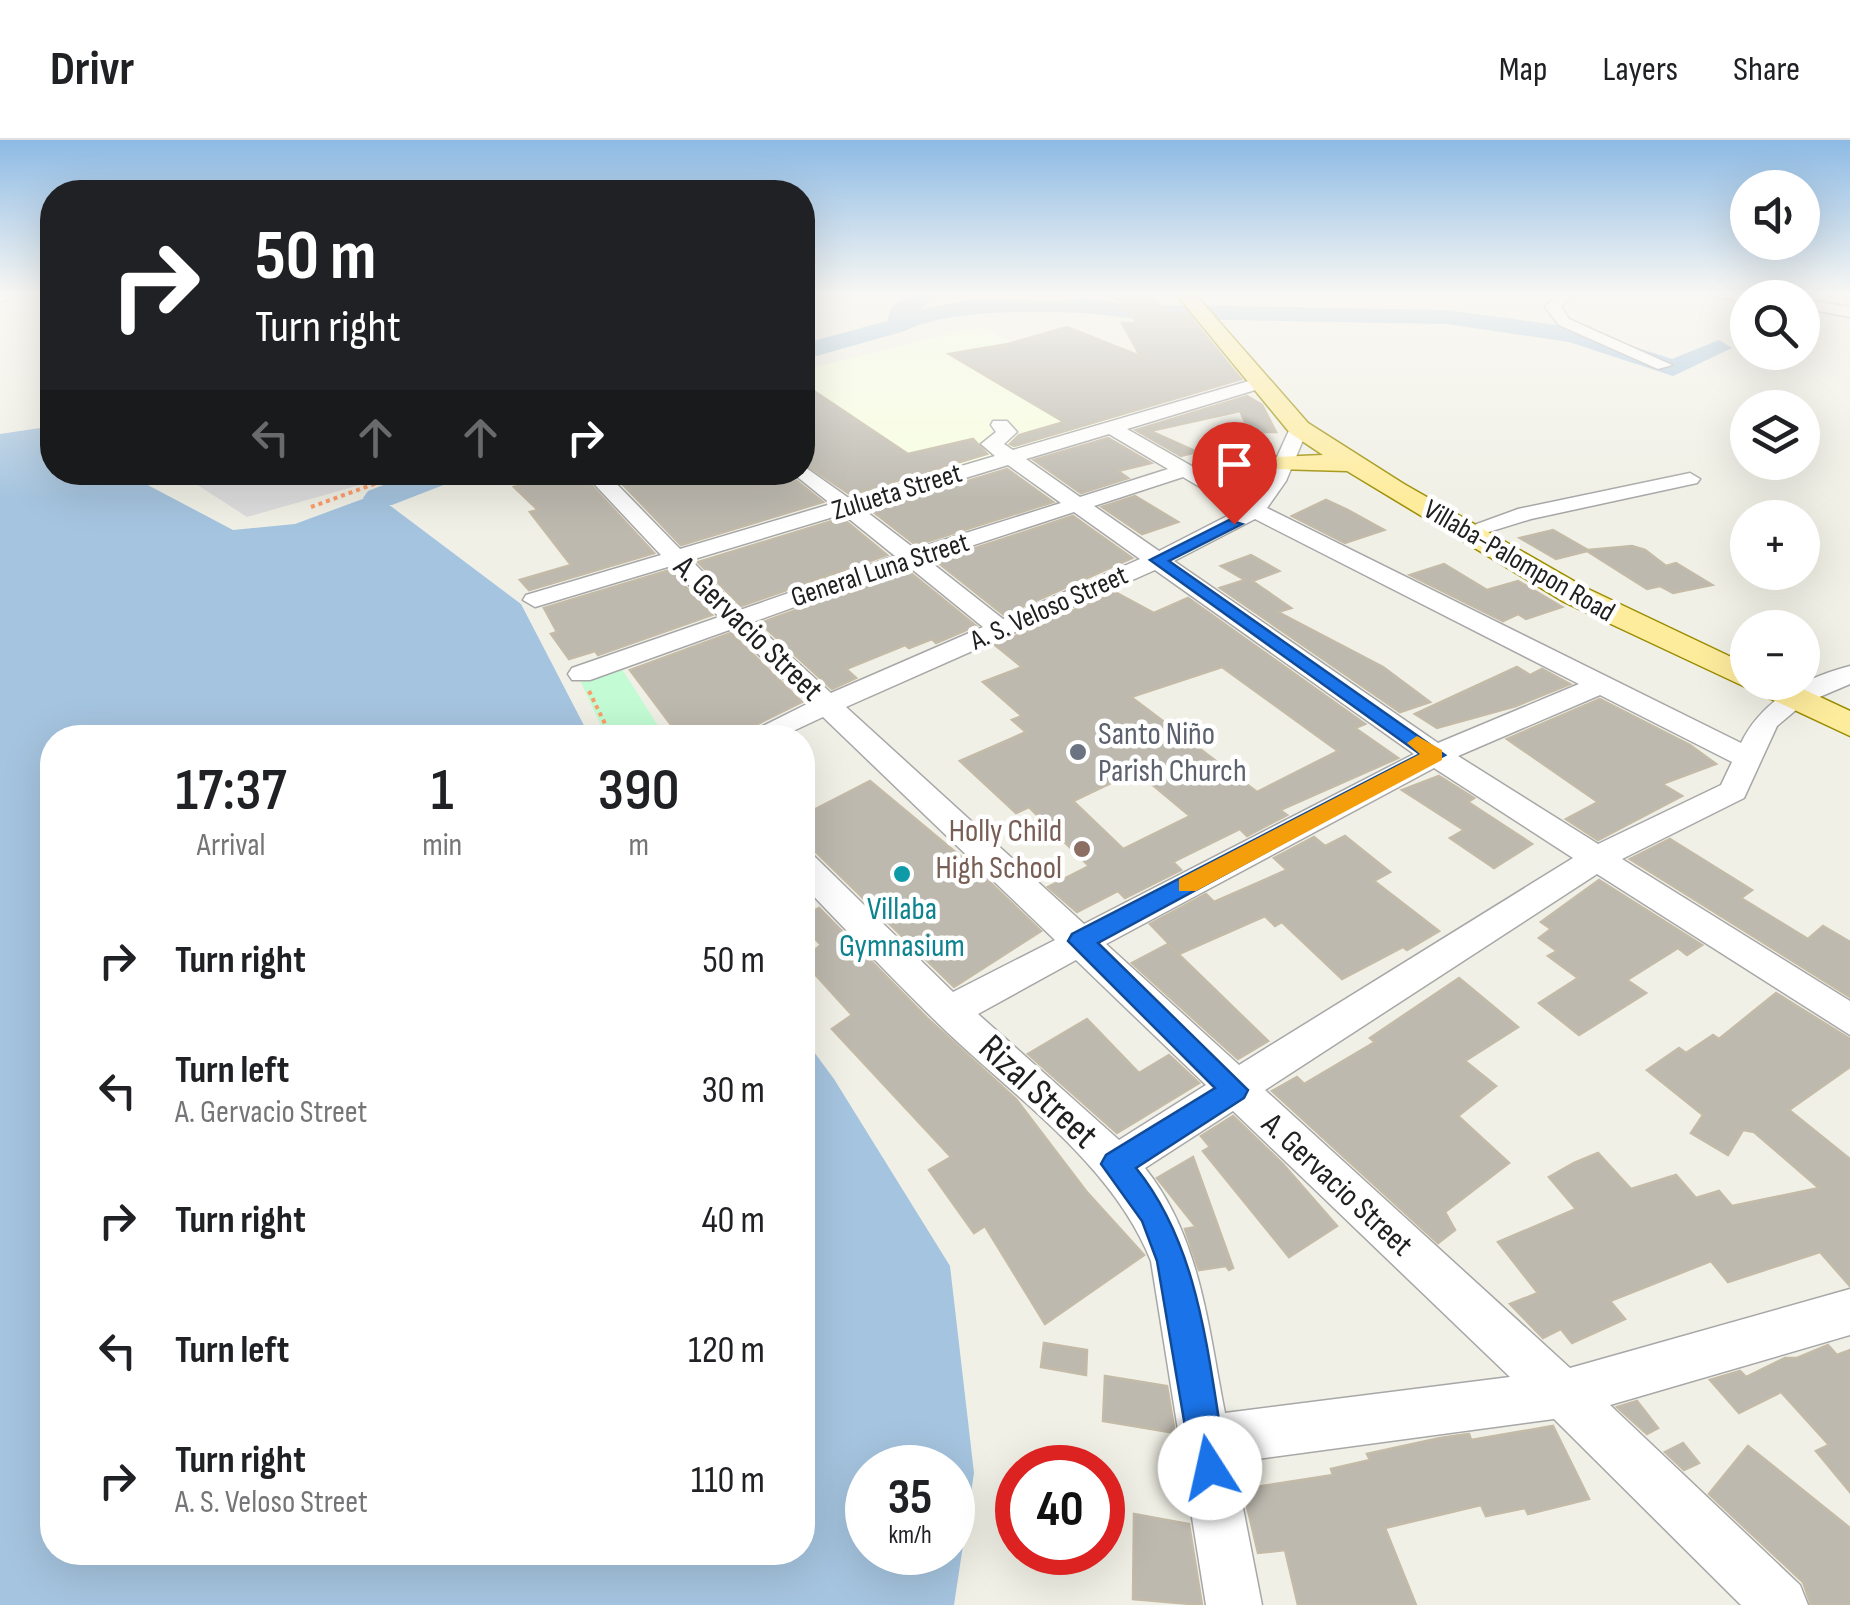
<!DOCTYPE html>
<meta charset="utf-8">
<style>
:root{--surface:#fff;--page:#f6f6f6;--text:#202124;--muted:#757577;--line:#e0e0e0}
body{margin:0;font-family:"Sofia Sans Condensed",sans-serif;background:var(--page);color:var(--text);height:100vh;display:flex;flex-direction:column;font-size:38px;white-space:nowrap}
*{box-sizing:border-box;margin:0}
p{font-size:32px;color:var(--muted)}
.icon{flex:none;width:55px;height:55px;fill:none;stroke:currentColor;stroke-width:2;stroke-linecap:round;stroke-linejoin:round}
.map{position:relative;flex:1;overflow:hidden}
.panel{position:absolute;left:40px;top:585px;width:775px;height:840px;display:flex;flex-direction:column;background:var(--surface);border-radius:40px;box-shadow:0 10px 40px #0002}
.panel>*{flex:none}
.banner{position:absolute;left:40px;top:40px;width:775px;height:305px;border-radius:40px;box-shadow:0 10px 40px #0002;background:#202124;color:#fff;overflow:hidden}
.buttons{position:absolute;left:1730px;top:30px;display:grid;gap:20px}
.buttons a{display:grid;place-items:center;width:90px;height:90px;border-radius:50%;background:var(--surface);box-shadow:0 10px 40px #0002;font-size:50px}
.speed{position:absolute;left:845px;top:1305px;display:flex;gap:20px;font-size:50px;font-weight:700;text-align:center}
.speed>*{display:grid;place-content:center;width:130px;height:130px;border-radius:50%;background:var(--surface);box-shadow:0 10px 40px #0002;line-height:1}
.speed small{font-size:25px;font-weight:400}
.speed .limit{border:15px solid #d22;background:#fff;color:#111}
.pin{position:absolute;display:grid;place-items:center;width:85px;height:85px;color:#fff;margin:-102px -42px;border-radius:50% 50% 50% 0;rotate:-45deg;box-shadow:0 0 10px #0007}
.pin .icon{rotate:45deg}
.me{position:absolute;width:110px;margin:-55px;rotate:350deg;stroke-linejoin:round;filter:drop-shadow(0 0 8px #0008)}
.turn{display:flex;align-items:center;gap:35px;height:210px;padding:0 50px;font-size:45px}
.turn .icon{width:130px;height:130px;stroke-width:2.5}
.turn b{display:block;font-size:70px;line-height:85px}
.lanes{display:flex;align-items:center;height:95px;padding:0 50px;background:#0003;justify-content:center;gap:50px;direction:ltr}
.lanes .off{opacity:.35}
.eta{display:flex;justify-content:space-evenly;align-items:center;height:170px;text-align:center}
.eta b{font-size:60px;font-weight:600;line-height:70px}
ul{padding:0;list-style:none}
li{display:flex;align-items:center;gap:30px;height:130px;padding:0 50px}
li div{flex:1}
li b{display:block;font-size:38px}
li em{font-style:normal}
header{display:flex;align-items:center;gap:60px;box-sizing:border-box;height:140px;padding:0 50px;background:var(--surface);border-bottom:2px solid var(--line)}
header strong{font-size:48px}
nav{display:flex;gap:55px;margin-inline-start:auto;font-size:35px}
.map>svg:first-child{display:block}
</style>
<header>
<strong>Drivr</strong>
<nav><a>Map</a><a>Layers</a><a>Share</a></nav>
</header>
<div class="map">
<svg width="1850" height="1465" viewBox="0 0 1850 1465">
<rect width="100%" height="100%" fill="#f1f0e6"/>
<polygon fill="#dedddd" points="179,333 179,332 402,333 247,377"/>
<polygon fill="#f8ffe0" points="983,186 1141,277 878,349 803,293 802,230"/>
<polygon fill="#c2fbd4" points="622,529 665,597 606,597 580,540"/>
<path fill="#a5c4df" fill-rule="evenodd" d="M40,288L52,294V332L125,333L233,390L295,384L368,357L380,358L521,464L590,597L52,598V1412H802L803,897L834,939L950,1126L974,1333L954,1465H0V294ZM868,1328H952V1412H868Z"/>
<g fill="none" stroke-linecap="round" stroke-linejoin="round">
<g fill="#a5c4df" fill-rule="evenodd">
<path d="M911,154H927L931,159L921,169L976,159L1058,161L1081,156L1126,164L1447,170L1573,187L1672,219L1719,200L1732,208L1673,236L1569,202L1447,184L1126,178C1075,169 948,167 905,191L802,220V204L887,181L892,166Z"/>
<polygon points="417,332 464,332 459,339 392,365 368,365 363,358 368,351"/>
</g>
</g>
<g fill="#bdb9af" stroke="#c3baa8" stroke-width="2.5" fill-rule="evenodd">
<polygon points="1149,154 1168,173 1187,173 1241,239 1014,306 1010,304 1019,295 1064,282 949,214 1008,204 1067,187 1140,216 1122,183 1138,183 1113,155"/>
<polygon points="802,243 908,314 973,299 987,314 851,355 802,322"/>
<polygon points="1247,256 1262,265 1276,292 1250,292 1240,271 1150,291 1197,312 1181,316 1136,290"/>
<polygon points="1108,298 1151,323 1118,331 1128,338 1081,353 1034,320"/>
<polygon points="1007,329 1053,362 916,405 871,370"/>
<polygon points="534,332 579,332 654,413 529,450 520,440 571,425 530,372 538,370 514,347 542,340"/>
<polygon points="611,332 792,332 793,338 823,362 681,405"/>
<polygon points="1135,356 1178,382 1142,394 1102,367"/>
<polygon points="1326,360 1346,369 1384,390 1345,403 1292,376"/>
<polygon points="1073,376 1132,418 1004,475 936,421"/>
<polygon points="842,378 887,415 741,466 698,422"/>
<polygon points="1553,390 1588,410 1632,406 1645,410 1666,426 1676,423 1712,445 1673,453 1660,446 1647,449 1587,411 1556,419 1520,398"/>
<polygon points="1251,415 1279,431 1252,441 1291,468 1278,472 1383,527 1430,562 1400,572 1220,448 1245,440 1221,426"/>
<polygon points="1444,424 1487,450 1518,441 1562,467 1526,479 1518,474 1503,481 1410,435"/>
<polygon points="670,430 712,475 598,515 595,511 569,519 551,494 557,492 544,468"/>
<polygon points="907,430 976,486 936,503 932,499 909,508 905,505 846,529 856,538 832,549 760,483"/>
<path d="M1115,452L1154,473L1188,458L1365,584L1355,588L1398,618L1280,670L1287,675L1247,696L1240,689L1173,722L1181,730L1125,758L1118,751L1077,772L1048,747L1089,726L1029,667L1016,673L960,621L1026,592L1012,580L1022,576L983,542L1022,527L995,505ZM1222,527L1338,611L1257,652L1131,557ZM1136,631L1190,676L1123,709L1073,661Z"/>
<polygon points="731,493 802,562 729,598 681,598 630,530"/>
<polygon points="1517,527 1530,535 1542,529 1570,544 1516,566 1437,588 1415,574"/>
<polygon points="1600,559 1690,605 1716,624 1662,644 1682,656 1598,700 1566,679 1598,662 1507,599"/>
<polygon points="1439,636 1474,658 1468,662 1532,704 1494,728 1450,698 1464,690 1402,650"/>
<polygon points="870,641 978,731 1041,791 954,847 816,712 802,708 802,676"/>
<polygon points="1345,696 1390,732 1374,741 1439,791 1407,810 1403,807 1342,839 1282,782 1275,786 1265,776 1179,814 1150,784 1206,754 1214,762 1287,730 1274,718 1314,697 1325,706"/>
<polygon points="1670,699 1752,750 1741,758 1808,799 1823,786 1850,802 1850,857 1630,719"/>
<polygon points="1599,740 1702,805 1687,815 1678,808 1627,840 1646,853 1579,895 1539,863 1578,838 1548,816 1557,811 1539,798 1551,789 1541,782"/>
<polygon points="819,768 927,878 1016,959 1086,1051 1144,1115 1045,1184 985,1086 974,1093 929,1030 951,1017 832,889 852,875 802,820 821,805 802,785 802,777"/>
<polygon points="1168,804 1268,901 1238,919 1132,823"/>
<polygon points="1459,838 1518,887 1465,921 1496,946 1458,976 1509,1023 1445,1072 1455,1090 1438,1103 1272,951 1297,937 1304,944 1375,902 1370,898"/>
<polygon points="1776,853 1850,899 1850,927 1789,970 1850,1019 1850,1146 1820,1112 1728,1142 1711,1121 1610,1161 1625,1179 1572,1203 1561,1189 1543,1198 1510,1164 1538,1153 1498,1102 1576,1069 1549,1037 1574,1023 1598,1013 1631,1049 1676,1035 1696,1058 1719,1051 1732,1066 1819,1048 1754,992 1743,990 1728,1015 1691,993 1703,975 1647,930 1679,908 1686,913 1713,895 1719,899"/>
<polygon points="1087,879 1139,933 1169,915 1199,943 1117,993 1028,914"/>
<polygon points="1233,976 1283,1024 1337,1086 1289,1117 1203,1011 1210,1007 1201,996"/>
<polygon points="1193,1017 1233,1128 1229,1130 1226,1126 1199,1130 1185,1089 1196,1087 1157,1038"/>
<polygon points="1044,1203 1087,1210 1086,1235 1041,1227"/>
<polygon points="1828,1205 1837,1215 1850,1210 1850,1352 1816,1311 1829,1305 1781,1252 1739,1273 1710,1240 1740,1231 1746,1237 1785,1218 1797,1218"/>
<polygon points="1105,1236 1167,1246 1175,1293 1103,1281"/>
<polygon points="1637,1261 1658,1288 1647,1294 1617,1267"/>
<polygon points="1553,1286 1589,1359 1528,1374 1525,1368 1486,1376 1481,1365 1385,1388 1416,1465 1298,1465 1285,1410 1258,1413 1243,1349 1333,1335 1331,1329 1370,1320 1367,1314 1440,1298 1469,1294 1471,1300"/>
<polygon points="1683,1303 1699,1323 1684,1330 1665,1312"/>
<polygon points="1748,1306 1850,1388 1850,1465 1811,1465 1803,1442 1709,1354"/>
<polygon points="1134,1374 1189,1384 1202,1465 1133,1459"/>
</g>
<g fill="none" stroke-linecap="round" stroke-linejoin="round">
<defs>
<g id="minor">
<polygon points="0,154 21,154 0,162"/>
<polygon points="1558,154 1573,154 1561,167 1569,179 1672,225 1658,229 1559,185 1545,167"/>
<polygon points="1697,154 1749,154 1755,158 1748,158 1748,162"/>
<polygon points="1802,159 1850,167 1850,177 1802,168"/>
<path d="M1259,238L1265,239V247L1127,289L1251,360L1266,341L1292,284H1306L1308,288L1286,341L1267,368L1741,603C1762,560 1804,538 1850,526V544L1803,564L1777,586L1744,658L1622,719L1850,861V895L1597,734L1265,950L1570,1228L1850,1149V1195L1610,1265L1800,1445L1808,1465H1741L1554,1279L1234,1322L1262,1465H1206L1151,1121C1114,1027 1020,961 948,893C898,845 850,794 802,744V712L813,715L953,852L1055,800L823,577L778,598H739L809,563L732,489L590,540H572L568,534L572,528L719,477L671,426L535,467L523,460L526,455L661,415L583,332H605L680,409L831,364L795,335L802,332V325L850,359L995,316L981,304L996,292L991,285L993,281H1007L1017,292L1004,304L1013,310ZM1109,294L1168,329L1080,357L1026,319ZM1008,325L1061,363L915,409L863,369ZM1183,337L1239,370L1159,411L1094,366ZM1074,372L1140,419L1003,479L928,420ZM843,374L895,416L740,470L691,420ZM1255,379L1579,544L1438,603L1174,421ZM908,426L983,487L831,553L753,482ZM1155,430L1414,614L1084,784L846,567ZM1600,555L1732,622L1721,645L1598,704L1458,616ZM1434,628L1573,718L1239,925L1106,804ZM1076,820L1206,945L1119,1000L978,874ZM1233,971L1510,1237L1225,1273C1208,1188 1201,1098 1145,1028Z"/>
<polygon points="1690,333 1700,339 1697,343 1531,379 1466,399 1455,392 1518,369"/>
</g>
<polygon id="major" points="1176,154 1195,154 1308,283 1404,344 1586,448 1748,525 1748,542 1788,542 1850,571 1850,596 1564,462 1347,331 1276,329 1272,323 1276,317 1323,315 1290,293"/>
</defs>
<use href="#minor" stroke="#a7a7a7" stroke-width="3"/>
<use href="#major" stroke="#9b8d00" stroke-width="3"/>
<g stroke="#fe9c6a" stroke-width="4" stroke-dasharray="4 4" stroke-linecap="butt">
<polyline points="311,367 407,332"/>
<polyline points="589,551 612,598"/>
</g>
<use href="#minor" fill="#fff" fill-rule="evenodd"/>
<use href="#major" fill="#feec9d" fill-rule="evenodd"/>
</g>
<linearGradient id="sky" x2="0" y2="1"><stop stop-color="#8dbae4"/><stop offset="0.43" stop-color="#f9f8f4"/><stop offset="1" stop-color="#f9f8f4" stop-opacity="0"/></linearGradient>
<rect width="1850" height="359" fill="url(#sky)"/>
<path fill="#1a73e8" stroke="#114b97" stroke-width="2.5" d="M1229,380L1242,384L1169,421L1445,615L1098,803L1248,950L1244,958L1136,1028C1203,1111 1208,1225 1227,1328L1222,1340L1210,1345L1197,1340L1192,1328L1157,1121L1142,1081L1101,1024L1106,1015L1215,948L1068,801L1072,794L1420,614L1150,420Z"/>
<polygon fill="#f59e0b" points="1417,596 1442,610 1442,620 1196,751 1179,751 1179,739 1420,614 1407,603"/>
<circle fill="#6b7280" stroke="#fff" stroke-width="4" cx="1078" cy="612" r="10"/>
<circle fill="#8d6e63" stroke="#fff" stroke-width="4" cx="1082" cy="709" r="10"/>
<circle fill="#0f9aa8" stroke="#fff" stroke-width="4" cx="902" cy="734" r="10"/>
<g text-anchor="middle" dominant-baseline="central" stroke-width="9" stroke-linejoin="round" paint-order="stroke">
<g font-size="28" fill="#202020" stroke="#fff">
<text transform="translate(897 352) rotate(-17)">Zulueta Street</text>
<text transform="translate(1519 421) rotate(30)">Villaba-Palompon Road</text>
<text transform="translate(880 430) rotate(-18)">General Luna Street</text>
<text transform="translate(1049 468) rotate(-24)">A. S. Veloso Street</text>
</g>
<g font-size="32" fill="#202020" stroke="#fff">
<text transform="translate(748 489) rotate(44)">A. Gervacio Street</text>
<text transform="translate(1337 1045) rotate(43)">A. Gervacio Street</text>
</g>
<g font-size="32" fill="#5b616d" stroke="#fff" text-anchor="start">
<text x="1098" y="594">Santo Niño<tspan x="1098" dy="37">Parish Church</tspan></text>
</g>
<g font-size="32" fill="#785e54" stroke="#fff" text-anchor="end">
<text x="1062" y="691">Holly Child<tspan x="1062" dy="37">High School</tspan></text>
</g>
<g font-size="32" fill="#0d838f" stroke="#fff">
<text x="902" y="769">Villaba<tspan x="902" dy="37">Gymnasium</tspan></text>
</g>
<g font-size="38" fill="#202020" stroke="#fff">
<text transform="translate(1038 952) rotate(43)">Rizal Street</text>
</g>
</g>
</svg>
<div class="buttons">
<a><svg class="icon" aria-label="sound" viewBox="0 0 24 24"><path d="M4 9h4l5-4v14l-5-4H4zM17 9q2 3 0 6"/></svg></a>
<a><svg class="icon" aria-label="search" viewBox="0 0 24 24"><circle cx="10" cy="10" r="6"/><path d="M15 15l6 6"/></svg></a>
<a><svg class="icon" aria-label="layers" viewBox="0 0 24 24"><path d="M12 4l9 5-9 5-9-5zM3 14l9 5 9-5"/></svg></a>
<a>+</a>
<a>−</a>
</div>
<div class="speed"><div>35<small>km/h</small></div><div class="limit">40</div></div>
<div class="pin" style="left:1234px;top:384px;background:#d93025"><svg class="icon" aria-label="arrive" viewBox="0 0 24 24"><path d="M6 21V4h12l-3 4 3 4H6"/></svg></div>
<svg class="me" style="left:1210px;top:1328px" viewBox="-20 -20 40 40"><circle r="19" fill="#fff"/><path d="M0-13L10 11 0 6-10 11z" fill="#1a73e8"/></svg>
<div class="banner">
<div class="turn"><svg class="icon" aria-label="right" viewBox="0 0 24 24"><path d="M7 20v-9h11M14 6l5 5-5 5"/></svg><div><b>50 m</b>Turn right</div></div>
<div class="lanes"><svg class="icon off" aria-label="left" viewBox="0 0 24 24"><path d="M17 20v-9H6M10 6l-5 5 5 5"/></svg><svg class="icon off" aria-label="ahead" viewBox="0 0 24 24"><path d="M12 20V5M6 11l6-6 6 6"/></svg><svg class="icon off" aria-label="ahead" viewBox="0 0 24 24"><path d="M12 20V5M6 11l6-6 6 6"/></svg><svg class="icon" aria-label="right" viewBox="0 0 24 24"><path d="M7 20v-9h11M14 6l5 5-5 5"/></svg></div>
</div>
<section class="panel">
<div class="eta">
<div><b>17:37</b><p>Arrival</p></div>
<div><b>1</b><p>min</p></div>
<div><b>390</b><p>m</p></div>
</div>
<ul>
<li><svg class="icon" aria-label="right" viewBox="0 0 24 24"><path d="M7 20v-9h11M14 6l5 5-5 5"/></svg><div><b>Turn right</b></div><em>50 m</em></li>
<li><svg class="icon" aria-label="left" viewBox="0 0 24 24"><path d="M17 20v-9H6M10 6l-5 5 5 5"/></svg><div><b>Turn left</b><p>A. Gervacio Street</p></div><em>30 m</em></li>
<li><svg class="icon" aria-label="right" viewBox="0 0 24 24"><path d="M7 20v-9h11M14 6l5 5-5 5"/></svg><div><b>Turn right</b></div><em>40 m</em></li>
<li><svg class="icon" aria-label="left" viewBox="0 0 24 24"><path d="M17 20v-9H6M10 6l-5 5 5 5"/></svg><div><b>Turn left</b></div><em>120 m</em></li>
<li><svg class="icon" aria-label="right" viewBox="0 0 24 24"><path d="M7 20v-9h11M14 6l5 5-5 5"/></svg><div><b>Turn right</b><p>A. S. Veloso Street</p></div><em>110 m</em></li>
</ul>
</section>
</div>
